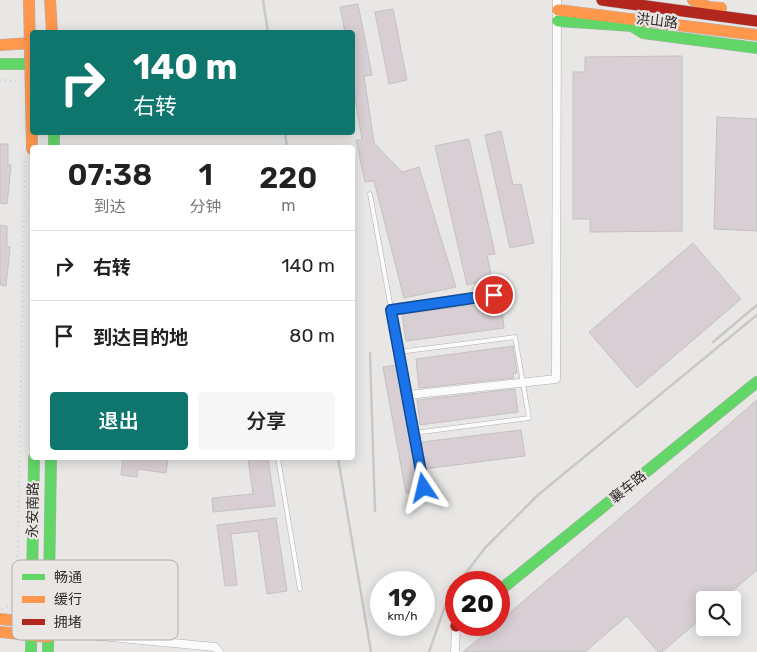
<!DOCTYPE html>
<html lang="zh">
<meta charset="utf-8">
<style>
:root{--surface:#fff;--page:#f6f6f6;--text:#222;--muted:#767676;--line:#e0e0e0;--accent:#0f766e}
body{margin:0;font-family:Rubik,"Noto Sans SC",sans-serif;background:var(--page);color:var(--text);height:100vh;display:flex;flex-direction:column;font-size:19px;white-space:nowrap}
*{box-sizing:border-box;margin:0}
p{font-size:16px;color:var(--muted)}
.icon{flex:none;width:28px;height:28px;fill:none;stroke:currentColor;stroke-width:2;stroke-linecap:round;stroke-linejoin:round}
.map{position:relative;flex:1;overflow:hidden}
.panel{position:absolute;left:30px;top:145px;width:325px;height:315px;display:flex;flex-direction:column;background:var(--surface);border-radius:5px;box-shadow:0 2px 12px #0003}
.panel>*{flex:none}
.guide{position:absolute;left:30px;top:30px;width:325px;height:105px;border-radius:5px;box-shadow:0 2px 12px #0003;background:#0f766e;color:#fff;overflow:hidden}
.tools{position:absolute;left:696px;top:591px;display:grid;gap:10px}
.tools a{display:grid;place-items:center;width:45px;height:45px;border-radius:5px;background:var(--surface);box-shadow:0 2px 12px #0003;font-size:25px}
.speed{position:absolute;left:370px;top:571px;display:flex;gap:10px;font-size:25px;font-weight:700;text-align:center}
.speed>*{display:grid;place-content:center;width:65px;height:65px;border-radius:50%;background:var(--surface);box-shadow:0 2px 12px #0003;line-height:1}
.speed small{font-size:12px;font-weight:400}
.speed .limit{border:8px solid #d22;background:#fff;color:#111}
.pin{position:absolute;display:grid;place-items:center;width:42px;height:42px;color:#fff;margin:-21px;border:2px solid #fff;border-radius:50%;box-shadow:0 1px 5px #0007}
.me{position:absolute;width:55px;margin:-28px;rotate:350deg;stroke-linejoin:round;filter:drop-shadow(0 0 4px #0008)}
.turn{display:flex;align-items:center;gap:18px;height:105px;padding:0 20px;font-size:22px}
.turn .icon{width:65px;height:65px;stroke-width:2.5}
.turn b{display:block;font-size:35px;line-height:42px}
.eta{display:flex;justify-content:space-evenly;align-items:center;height:85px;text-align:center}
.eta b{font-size:30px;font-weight:600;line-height:35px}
.cta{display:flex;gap:10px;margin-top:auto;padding:10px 20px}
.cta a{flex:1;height:58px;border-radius:5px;background:var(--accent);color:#fff;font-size:20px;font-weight:600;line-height:58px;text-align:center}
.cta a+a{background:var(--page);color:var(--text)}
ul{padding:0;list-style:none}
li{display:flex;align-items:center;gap:15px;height:70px;padding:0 20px;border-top:1px solid var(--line)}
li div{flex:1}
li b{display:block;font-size:19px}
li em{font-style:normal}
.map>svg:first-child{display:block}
</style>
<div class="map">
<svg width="757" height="652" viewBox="0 0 757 652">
<rect width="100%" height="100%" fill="#e9e7e5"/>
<g fill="#d8cfd5" stroke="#c3c2c1">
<polygon points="358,4 372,75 364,76 374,143 402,172 419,167 456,287 404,298 374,181 365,182 356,140 362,140 352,79 352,32 345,32 340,7"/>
<polygon points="393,9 407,80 389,84 375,12"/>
<polygon points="682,56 682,231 590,232 590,219 573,219 573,72 585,72 585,57"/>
<polygon points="717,117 757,119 757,231 714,229"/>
<polygon points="501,131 513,185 521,184 534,243 510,248 485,135"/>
<polygon points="469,139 495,254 487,255 492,279 467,285 435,146"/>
<polygon points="0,144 8,144 8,165 11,165 7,204 0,203"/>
<polygon points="0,225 7,226 7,246 10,247 6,286 0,285"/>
<polygon points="693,243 741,299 637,388 589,332"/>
<polygon points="501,302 504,328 406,341 402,314"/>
<polygon points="513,346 517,373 513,373 514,378 419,388 416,359"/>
<polygon points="397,365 420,491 406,493 383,367"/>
<polygon points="515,389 518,412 420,425 417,400"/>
<polygon points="757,400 757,570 722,600 705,600 705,615 662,652 658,652 627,616 585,652 463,652 495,625 499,625 499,622"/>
<polygon points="521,430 525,456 424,469 420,446 422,446 422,442"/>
<polygon points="123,458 168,458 166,473 138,469 137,477 121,475"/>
<polygon points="248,458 268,458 275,506 213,512 212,498 253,494"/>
<polygon points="276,518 287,591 267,594 258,531 231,534 237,585 225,586 217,525"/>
</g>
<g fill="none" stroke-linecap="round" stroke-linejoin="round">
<defs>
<g id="lane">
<polyline points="370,194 424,488"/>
<polyline points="391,310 494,295"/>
<polyline points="399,352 515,337 529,418 414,433"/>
<polyline points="278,458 300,589"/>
</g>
<g id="street">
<polyline points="407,395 556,379 557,0"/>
<polyline points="48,631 215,647 219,652"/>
<polyline points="455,652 456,626"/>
</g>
<g id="fast">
<polyline points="558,21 632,26 643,33 757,48"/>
<polyline points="0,64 32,64"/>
<polyline points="54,132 54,148"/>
<polyline points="499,591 757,382"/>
<polyline points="31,652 34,458"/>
<polyline points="48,652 51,458"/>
</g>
<g id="slow">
<polyline points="29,0 32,149"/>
<polyline points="50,0 52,32"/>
<polyline points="693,0 708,7 721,8"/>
<polyline points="558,10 757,35"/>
<polyline points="0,45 32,43"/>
<polyline points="0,619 49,624"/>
<polyline points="0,632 48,637"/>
</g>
<g id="jam">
<polyline points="602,0 757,21"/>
<polyline points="456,626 457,625"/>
</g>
</defs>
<use href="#lane" stroke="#b1b0af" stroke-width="5"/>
<use href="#street" stroke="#b1b0af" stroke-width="9"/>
<use href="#fast" stroke="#b1b0af" stroke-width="12"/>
<use href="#slow" stroke="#b1b0af" stroke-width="12"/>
<use href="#jam" stroke="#b1b0af" stroke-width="12"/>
<g stroke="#d1d0d0" stroke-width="2" stroke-dasharray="1 4" stroke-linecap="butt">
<polyline points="0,80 19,81"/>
<polyline points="2,609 11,605 17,597 25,157"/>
</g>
<use href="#lane" stroke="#fcfbfb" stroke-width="4"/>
<use href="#street" stroke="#fcfbfb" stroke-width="8"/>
<use href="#fast" stroke="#63d668" stroke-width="11"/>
<use href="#slow" stroke="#ff974d" stroke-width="11"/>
<use href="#jam" stroke="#b3261e" stroke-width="11"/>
<g stroke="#c9c8c7" stroke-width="2.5">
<polyline points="263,0 268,32"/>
<polyline points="285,132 287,148"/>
<polyline points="713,342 757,305"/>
<polyline points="370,353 375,511"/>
<polyline points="338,458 371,652"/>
<polyline points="459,582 485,548 538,495 757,315"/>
<polyline points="429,652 449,595 456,586"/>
</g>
</g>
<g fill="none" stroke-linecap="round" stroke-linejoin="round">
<defs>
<polyline id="route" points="424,488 391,310 494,295"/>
</defs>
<use href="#route" stroke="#114b97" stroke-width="12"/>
<use href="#route" stroke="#1a73e8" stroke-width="9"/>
</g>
<g text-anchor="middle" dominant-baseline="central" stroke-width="4.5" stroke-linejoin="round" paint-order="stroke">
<g font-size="14" fill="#2c2a2a" stroke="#eae6e4">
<text transform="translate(657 21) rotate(7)">洪山路</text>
<text transform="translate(628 487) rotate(-39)">襄车路</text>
<text transform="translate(33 510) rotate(-89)">永安南路</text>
</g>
</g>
<rect x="12" y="560" width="166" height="80" rx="8" fill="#eae6e4" stroke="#b1aeac" stroke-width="1"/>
<rect x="22" y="574" width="23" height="6" fill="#63d668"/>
<rect x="22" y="596" width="23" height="7" fill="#ff974d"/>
<rect x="22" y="619" width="23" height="6" fill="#b3261e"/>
<g font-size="14" fill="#2c2a2a">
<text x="54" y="582">畅通</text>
<text x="54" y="604">缓行</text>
<text x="54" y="627">拥堵</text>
</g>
</svg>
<div class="tools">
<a><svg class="icon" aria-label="search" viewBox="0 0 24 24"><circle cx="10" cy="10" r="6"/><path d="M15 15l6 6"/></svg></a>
</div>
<div class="speed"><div>19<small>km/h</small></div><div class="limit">20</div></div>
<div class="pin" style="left:494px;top:295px;background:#d93025"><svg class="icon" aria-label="arrive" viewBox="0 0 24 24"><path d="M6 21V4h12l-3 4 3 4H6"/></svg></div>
<svg class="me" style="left:424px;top:488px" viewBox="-20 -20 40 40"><path d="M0-17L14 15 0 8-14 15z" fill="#1a73e8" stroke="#fff" stroke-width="4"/></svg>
<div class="guide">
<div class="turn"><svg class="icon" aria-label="right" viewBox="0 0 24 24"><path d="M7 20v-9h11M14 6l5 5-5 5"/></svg><div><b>140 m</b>右转</div></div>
</div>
<section class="panel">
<div class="eta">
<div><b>07:38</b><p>到达</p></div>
<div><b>1</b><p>分钟</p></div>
<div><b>220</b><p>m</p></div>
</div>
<ul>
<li><svg class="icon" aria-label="right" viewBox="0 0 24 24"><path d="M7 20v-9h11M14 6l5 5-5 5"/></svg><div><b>右转</b></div><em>140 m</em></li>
<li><svg class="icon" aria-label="arrive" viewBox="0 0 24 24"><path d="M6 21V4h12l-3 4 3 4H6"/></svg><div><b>到达目的地</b></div><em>80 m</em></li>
</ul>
<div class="cta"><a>退出</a><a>分享</a></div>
</section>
</div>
